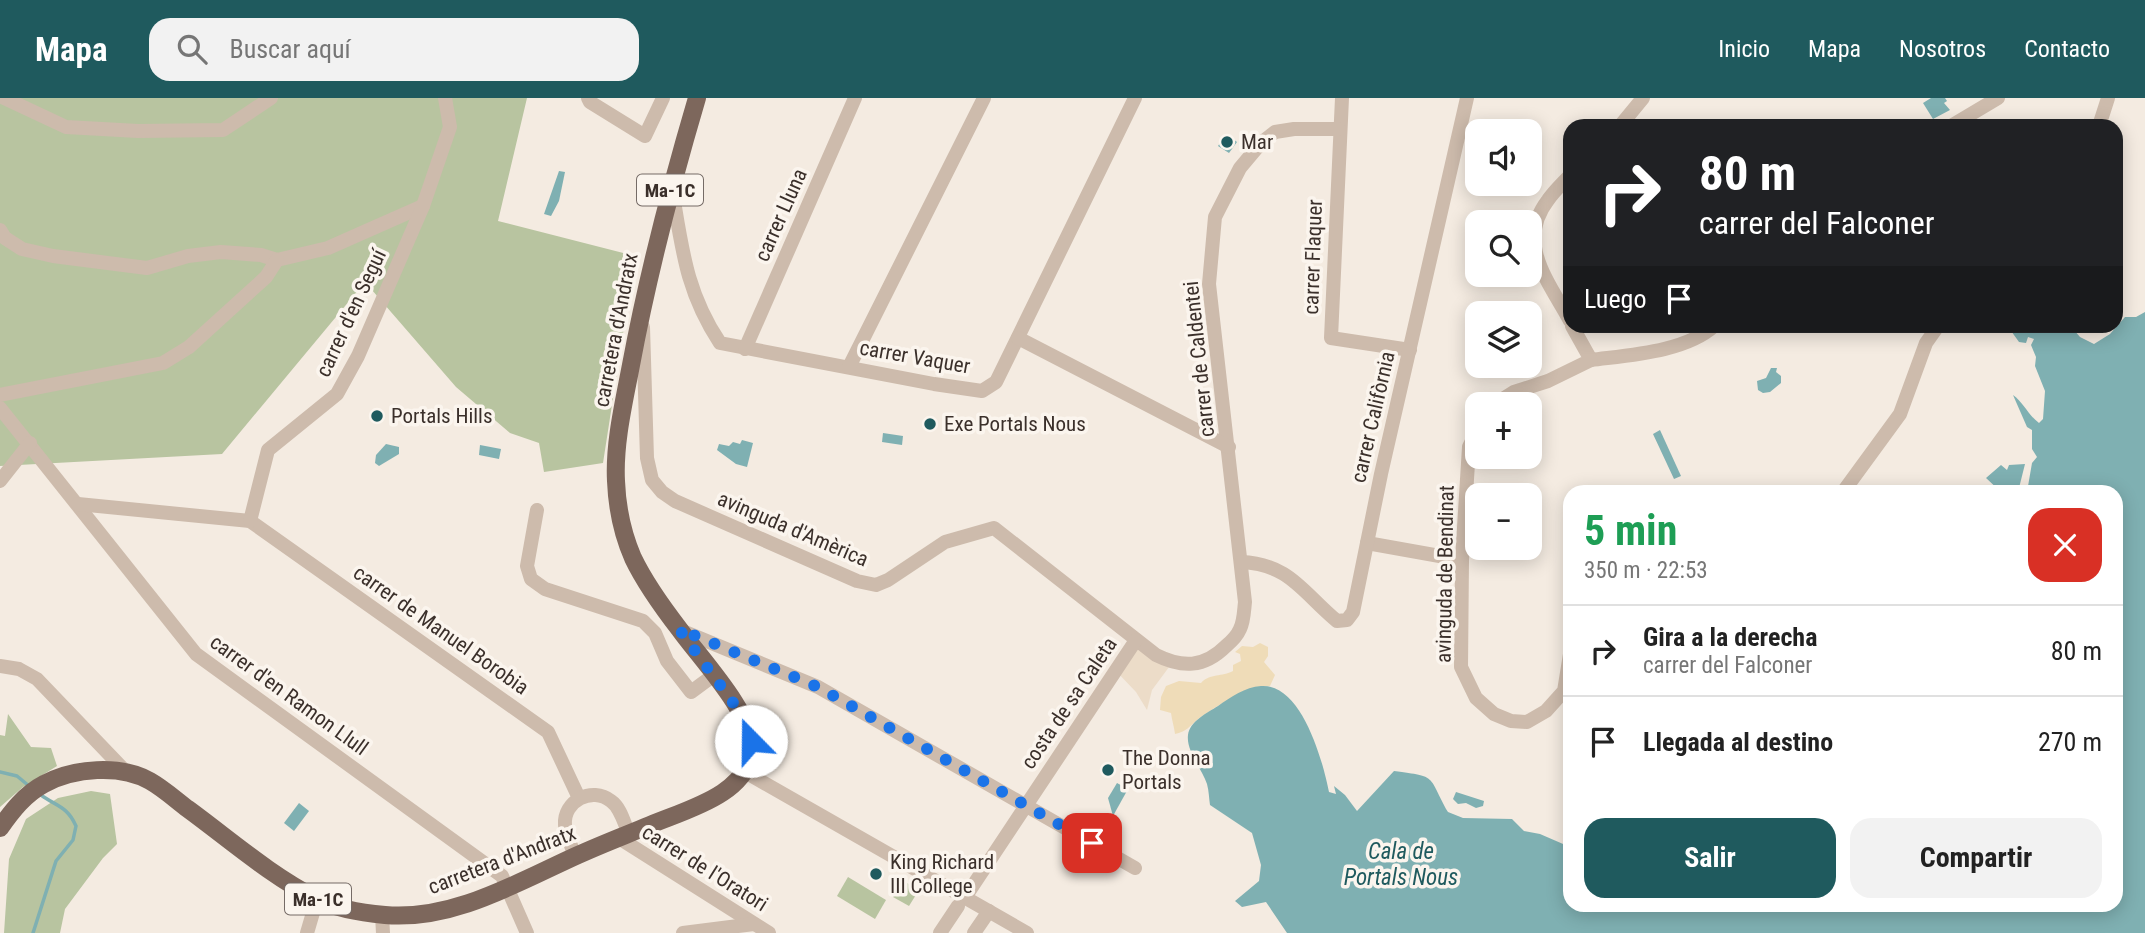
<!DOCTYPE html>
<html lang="es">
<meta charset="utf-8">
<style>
:root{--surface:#fff;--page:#f2f2f2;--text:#222;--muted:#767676;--line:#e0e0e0;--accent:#1f5a5e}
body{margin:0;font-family:"Roboto Condensed",sans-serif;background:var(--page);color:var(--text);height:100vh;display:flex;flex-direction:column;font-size:26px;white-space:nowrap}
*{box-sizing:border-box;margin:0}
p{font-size:23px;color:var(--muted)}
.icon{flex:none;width:38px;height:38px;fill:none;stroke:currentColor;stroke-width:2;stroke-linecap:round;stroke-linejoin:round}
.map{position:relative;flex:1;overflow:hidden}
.panel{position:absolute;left:1563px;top:387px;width:560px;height:427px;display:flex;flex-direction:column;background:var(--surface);border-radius:21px;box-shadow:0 4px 18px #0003}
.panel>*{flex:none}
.guide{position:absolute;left:1563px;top:21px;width:560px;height:214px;border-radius:21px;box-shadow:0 4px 18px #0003;background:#202124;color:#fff;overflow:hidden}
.tools{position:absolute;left:1465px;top:21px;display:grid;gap:14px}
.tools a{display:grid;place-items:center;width:77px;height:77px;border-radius:14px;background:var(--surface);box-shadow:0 4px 18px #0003;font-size:35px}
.pin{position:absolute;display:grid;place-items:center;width:60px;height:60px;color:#fff;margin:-30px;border-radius:14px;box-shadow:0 4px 10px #0006}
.me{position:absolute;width:77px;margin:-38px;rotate:338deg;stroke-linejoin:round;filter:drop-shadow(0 0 5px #0008)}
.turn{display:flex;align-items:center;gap:24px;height:147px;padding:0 21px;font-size:32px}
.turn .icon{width:91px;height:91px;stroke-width:2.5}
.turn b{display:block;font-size:49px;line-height:60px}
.then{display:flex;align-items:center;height:66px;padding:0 21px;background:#0003;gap:14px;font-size:26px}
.round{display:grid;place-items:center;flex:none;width:74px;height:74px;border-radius:21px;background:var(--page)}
.summary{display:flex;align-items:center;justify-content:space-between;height:119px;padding:0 21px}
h1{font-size:42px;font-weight:700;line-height:52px;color:#1e9e55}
.button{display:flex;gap:14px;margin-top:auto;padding:14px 21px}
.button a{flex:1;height:80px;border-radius:21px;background:var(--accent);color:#fff;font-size:28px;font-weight:700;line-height:80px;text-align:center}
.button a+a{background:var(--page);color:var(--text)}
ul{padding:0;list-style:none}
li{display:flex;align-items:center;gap:21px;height:91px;padding:0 21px;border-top:2px solid var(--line)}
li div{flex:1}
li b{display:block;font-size:26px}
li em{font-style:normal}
header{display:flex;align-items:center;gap:42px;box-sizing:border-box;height:98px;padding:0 35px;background:var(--accent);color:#fff}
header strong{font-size:33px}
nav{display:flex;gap:38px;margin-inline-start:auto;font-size:24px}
.search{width:490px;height:63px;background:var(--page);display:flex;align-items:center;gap:18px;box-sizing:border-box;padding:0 24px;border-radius:21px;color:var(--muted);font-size:26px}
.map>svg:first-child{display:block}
</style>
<header>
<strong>Mapa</strong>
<div class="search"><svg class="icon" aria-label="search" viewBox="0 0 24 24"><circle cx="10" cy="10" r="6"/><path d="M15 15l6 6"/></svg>Buscar aquí</div>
<nav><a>Inicio</a><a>Mapa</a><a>Nosotros</a><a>Contacto</a></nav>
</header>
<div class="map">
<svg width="2145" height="835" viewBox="0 0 2145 835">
<rect width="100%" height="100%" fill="#f4ebe1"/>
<g fill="#b8c4a0">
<polygon points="0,0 527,0 498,123 635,158 603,365 544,374 539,345 510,335 456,289 365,184 222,356 0,368"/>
<polygon points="8,616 31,649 51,650 57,668 23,689 0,709 0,637 5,638"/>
<polygon points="91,693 110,696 117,746 103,760 65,811 60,835 4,835 9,761 26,721 58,700"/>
<polygon points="848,779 886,802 875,821 837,798"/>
<polygon points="902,782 919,792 909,808 893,799"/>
</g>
<path fill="#efdcb8" d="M1260,545L1268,549V558L1264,564L1275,577L1270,588C1250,587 1214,609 1198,621C1190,628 1186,634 1175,636C1174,628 1172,623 1171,615L1160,612L1161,599L1166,588L1179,583L1201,585C1210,575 1222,579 1233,573V567L1241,563L1240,556L1235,554L1242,548L1253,549Z"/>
<polygon fill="#ecdcc8" points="1136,542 1172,565 1152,592 1147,612 1136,594 1116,573"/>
<g fill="#7fb0b2">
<polygon points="1931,0 1945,0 1947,3 1944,5 1950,12 1933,21 1923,5"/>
<polygon points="1226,36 1237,44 1229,55 1218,48"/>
<polygon points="559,73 565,74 559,103 551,118 544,116"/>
<path d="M2145,214V835H1287L1266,804L1242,809L1235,803L1259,783L1261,767L1252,735L1210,707C1209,701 1209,693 1207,686C1202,671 1186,653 1188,637C1190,623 1207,615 1218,608C1231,599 1245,589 1261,588C1302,585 1323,664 1329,694L1336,696L1334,688L1345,697L1357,713L1394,673C1439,679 1427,677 1448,714L1463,720L1512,721L1524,733L1540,736L1570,749V807H2116V394H2027L2032,365L2037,359L2032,351V332L2027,329L2013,297C2024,305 2028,317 2039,325L2043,321L2045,293L2035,268L2036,259L2031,247L2034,241L2028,239L2026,245L2019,244L2009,230L2012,228H2044L2047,232L2052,231L2059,235L2063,232H2074L2080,239L2094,246L2110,236L2125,219H2136Z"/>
<polygon points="1771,270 1777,270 1776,274 1781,278 1781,285 1770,294 1763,295 1758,292 1757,283 1766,280"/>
<polygon points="1660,332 1681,378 1674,381 1653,336"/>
<polygon points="883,335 903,338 902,347 882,344"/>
<polygon points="742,342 753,345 747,369 736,366 717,352 719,346 729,348 733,344 740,346"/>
<polygon points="386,346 399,349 399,356 379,368 375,365 376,357"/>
<polygon points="480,347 501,351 499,361 479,357"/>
<polygon points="2025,366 2018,394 2001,394 1986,380 2001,367 2007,372 2009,367"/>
<polygon points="1117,685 1128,691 1113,718 1108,700"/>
<polygon points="1456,694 1484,703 1483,708 1476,710 1466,705 1458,706 1453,701"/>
<polygon points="299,705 309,713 294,733 284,725"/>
</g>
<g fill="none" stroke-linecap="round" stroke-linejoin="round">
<g stroke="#7fb0b2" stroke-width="3.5">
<polyline points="0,674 17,678 29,688"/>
<path d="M33,835L56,763L73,742L76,728C67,708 56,708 41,697"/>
</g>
<g stroke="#cdbbac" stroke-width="14">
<polyline points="4,0 66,29 138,33 223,32 271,0"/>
<polyline points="588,0 590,4 645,38 663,0"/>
<polyline points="1342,0 1331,240 1410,252"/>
<polyline points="1620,28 1643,0"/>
<polyline points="1951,28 1998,0"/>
<polyline points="2099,28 2108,0"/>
<path d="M1570,77C1563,85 1554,93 1548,102C1515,145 1549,184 1570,223"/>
<path d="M672,91C682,150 686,194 720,245L934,286L982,293L996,284L1135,0"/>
<polyline points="0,132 5,140 22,151 53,158 147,170 188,158 221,154 261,157 277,162 328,150 423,108"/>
<path d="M643,229L647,360L652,382L662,394L675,403L857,483L876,487L888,482L945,444L994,430L1156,557C1182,570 1204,570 1226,548C1232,543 1237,538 1240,531C1244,523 1244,512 1245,504L1209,186L1215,119L1240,70L1261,45L1275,34L1294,31H1339"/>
<polyline points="1018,240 1229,349"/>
<polyline points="745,251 855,0"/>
<path d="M1591,262C1629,257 1685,254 1714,228"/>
<polyline points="849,269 984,0"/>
<polyline points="0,297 163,265 189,249 266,179 277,162"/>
<polyline points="1495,306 1514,294 1548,283 1591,262 1572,228"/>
<polyline points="0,310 196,556 502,778 527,835"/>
<polyline points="1477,333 1469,349 1462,462 1461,569 1476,600 1494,616 1511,623 1527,624 1546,613 1564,593 1570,556"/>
<polyline points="0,383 30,345"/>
<polyline points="1843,394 1900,316 1926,245 1938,228"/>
<polyline points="78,406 250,423 548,634 579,700"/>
<polyline points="537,412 527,468 531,481 545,491 643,523 655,535 667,563 691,594 714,577"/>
<polyline points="250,423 268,352 337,296 358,258 423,108 450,29 445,0"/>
<polyline points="1367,445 1462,462"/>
<path d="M1241,464C1290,466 1302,494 1337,523L1347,522L1353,514L1381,376L1467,0"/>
<polyline points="680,532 818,589 1135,770"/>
<polyline points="0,568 19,571 37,581 127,675"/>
<polyline points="745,674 1027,835"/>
<polyline points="619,740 769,835"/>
<path d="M575,758C572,748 565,737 565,727C563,703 592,688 611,703C621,710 624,725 629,736"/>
<polyline points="968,795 1136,542"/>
<polyline points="382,817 383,835"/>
<polyline points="307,835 317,801"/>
<polyline points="683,835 754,826"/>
<polyline points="940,835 958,808"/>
<polyline points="974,835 989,813"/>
</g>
<path stroke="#7d675c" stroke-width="18" d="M0,730C12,713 25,696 44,686C74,670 120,666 150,683C164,691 176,702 188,711C229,741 271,778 317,801C337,811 363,815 385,817C453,823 518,784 578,757C602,746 626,737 650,727C685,712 748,697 752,651C754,617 700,560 680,532C663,510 645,485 633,460C623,437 617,408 616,383C614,345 624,304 631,267C648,176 671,88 697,0"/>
</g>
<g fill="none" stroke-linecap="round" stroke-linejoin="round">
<polyline stroke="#1a73e8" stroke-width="12" stroke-dasharray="0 21.6" points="751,643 748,629 742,617 679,531 818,589 1092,745"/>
</g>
<g fill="#1f5a5e" stroke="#fbf5ee" stroke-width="2.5">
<circle cx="1227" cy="44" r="7"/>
<circle cx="377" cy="318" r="7"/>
<circle cx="930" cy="326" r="7"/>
<circle cx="1108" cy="672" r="7"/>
<circle cx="876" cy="776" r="7"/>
</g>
<g text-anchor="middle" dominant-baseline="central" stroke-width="7" stroke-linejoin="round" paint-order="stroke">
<g fill="#fbf5ee" stroke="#756b66" stroke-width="2">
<rect x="637" y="76.5" width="66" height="31" rx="5"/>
<rect x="285" y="785.5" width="66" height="31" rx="5"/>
</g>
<g font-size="19" font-weight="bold" fill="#3b302b">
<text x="670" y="92">Ma-1C</text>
<text x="318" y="801">Ma-1C</text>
</g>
<g font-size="21" fill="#3b302b" stroke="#fbf5ee" text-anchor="start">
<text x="1241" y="44">Mar</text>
<text x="391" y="318">Portals Hills</text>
<text x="944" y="326">Exe Portals Nous</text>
<text x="1122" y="660">The Donna<tspan x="1122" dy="24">Portals</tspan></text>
<text x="890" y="764">King Richard<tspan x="890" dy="24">III College</tspan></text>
</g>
<g font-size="21" fill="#3b302b" stroke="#fbf5ee">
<text transform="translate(781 117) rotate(-66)">carrer Lluna</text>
<text transform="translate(1313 159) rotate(-88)">carrer Flaquer</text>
<text transform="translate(351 215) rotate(-65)">carrer d'en Seguí</text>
<text transform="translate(616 232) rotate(-79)">carretera d'Andratx</text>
<text transform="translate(915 259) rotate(10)">carrer Vaquer</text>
<text transform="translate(1199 261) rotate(-96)">carrer de Caldentei</text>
<text transform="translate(1373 319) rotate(-77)">carrer Califòrnia</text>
<text transform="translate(793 431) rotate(23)">avinguda d'Amèrica</text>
<text transform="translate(1445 476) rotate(-89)">avinguda de Bendinat</text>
<text transform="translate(441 532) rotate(35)">carrer de Manuel Borobia</text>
<text transform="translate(289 597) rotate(36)">carrer d'en Ramon Llull</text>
<text transform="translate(1069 605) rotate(-56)">costa de sa Caleta</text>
<text transform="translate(502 762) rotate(-21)">carretera d'Andratx</text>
<text transform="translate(705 770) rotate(32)">carrer de l'Oratori</text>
</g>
<g font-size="23" font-style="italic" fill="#1f5a5e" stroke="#fbf5ee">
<text x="1401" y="753">Cala de<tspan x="1401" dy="26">Portals Nous</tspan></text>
</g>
</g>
</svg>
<div class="tools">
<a><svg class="icon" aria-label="sound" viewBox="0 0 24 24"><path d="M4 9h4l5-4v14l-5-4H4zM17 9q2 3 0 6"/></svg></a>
<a><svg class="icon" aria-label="search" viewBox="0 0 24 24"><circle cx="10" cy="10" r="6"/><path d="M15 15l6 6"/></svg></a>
<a><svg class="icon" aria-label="layers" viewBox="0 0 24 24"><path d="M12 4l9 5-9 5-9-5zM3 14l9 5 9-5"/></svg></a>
<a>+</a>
<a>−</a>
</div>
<div class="pin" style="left:1092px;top:745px;background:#d93025"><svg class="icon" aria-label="arrive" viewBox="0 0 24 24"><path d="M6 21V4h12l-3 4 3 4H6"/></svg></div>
<svg class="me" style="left:751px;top:643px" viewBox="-20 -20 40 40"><circle r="19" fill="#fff"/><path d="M0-13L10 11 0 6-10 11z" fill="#1a73e8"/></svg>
<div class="guide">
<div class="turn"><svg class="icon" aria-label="right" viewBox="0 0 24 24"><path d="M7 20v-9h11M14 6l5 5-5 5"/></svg><div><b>80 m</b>carrer del Falconer</div></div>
<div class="then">Luego<svg class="icon" aria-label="arrive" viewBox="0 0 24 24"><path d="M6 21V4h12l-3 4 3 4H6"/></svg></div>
</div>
<section class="panel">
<div class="summary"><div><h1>5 min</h1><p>350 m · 22:53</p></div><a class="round" style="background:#d93025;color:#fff"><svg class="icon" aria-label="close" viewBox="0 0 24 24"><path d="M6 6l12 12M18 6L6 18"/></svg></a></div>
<ul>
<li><svg class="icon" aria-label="right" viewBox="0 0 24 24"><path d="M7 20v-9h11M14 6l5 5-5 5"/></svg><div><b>Gira a la derecha</b><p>carrer del Falconer</p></div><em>80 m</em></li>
<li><svg class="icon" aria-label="arrive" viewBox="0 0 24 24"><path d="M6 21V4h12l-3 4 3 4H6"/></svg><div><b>Llegada al destino</b></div><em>270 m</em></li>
</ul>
<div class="button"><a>Salir</a><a>Compartir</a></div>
</section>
</div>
